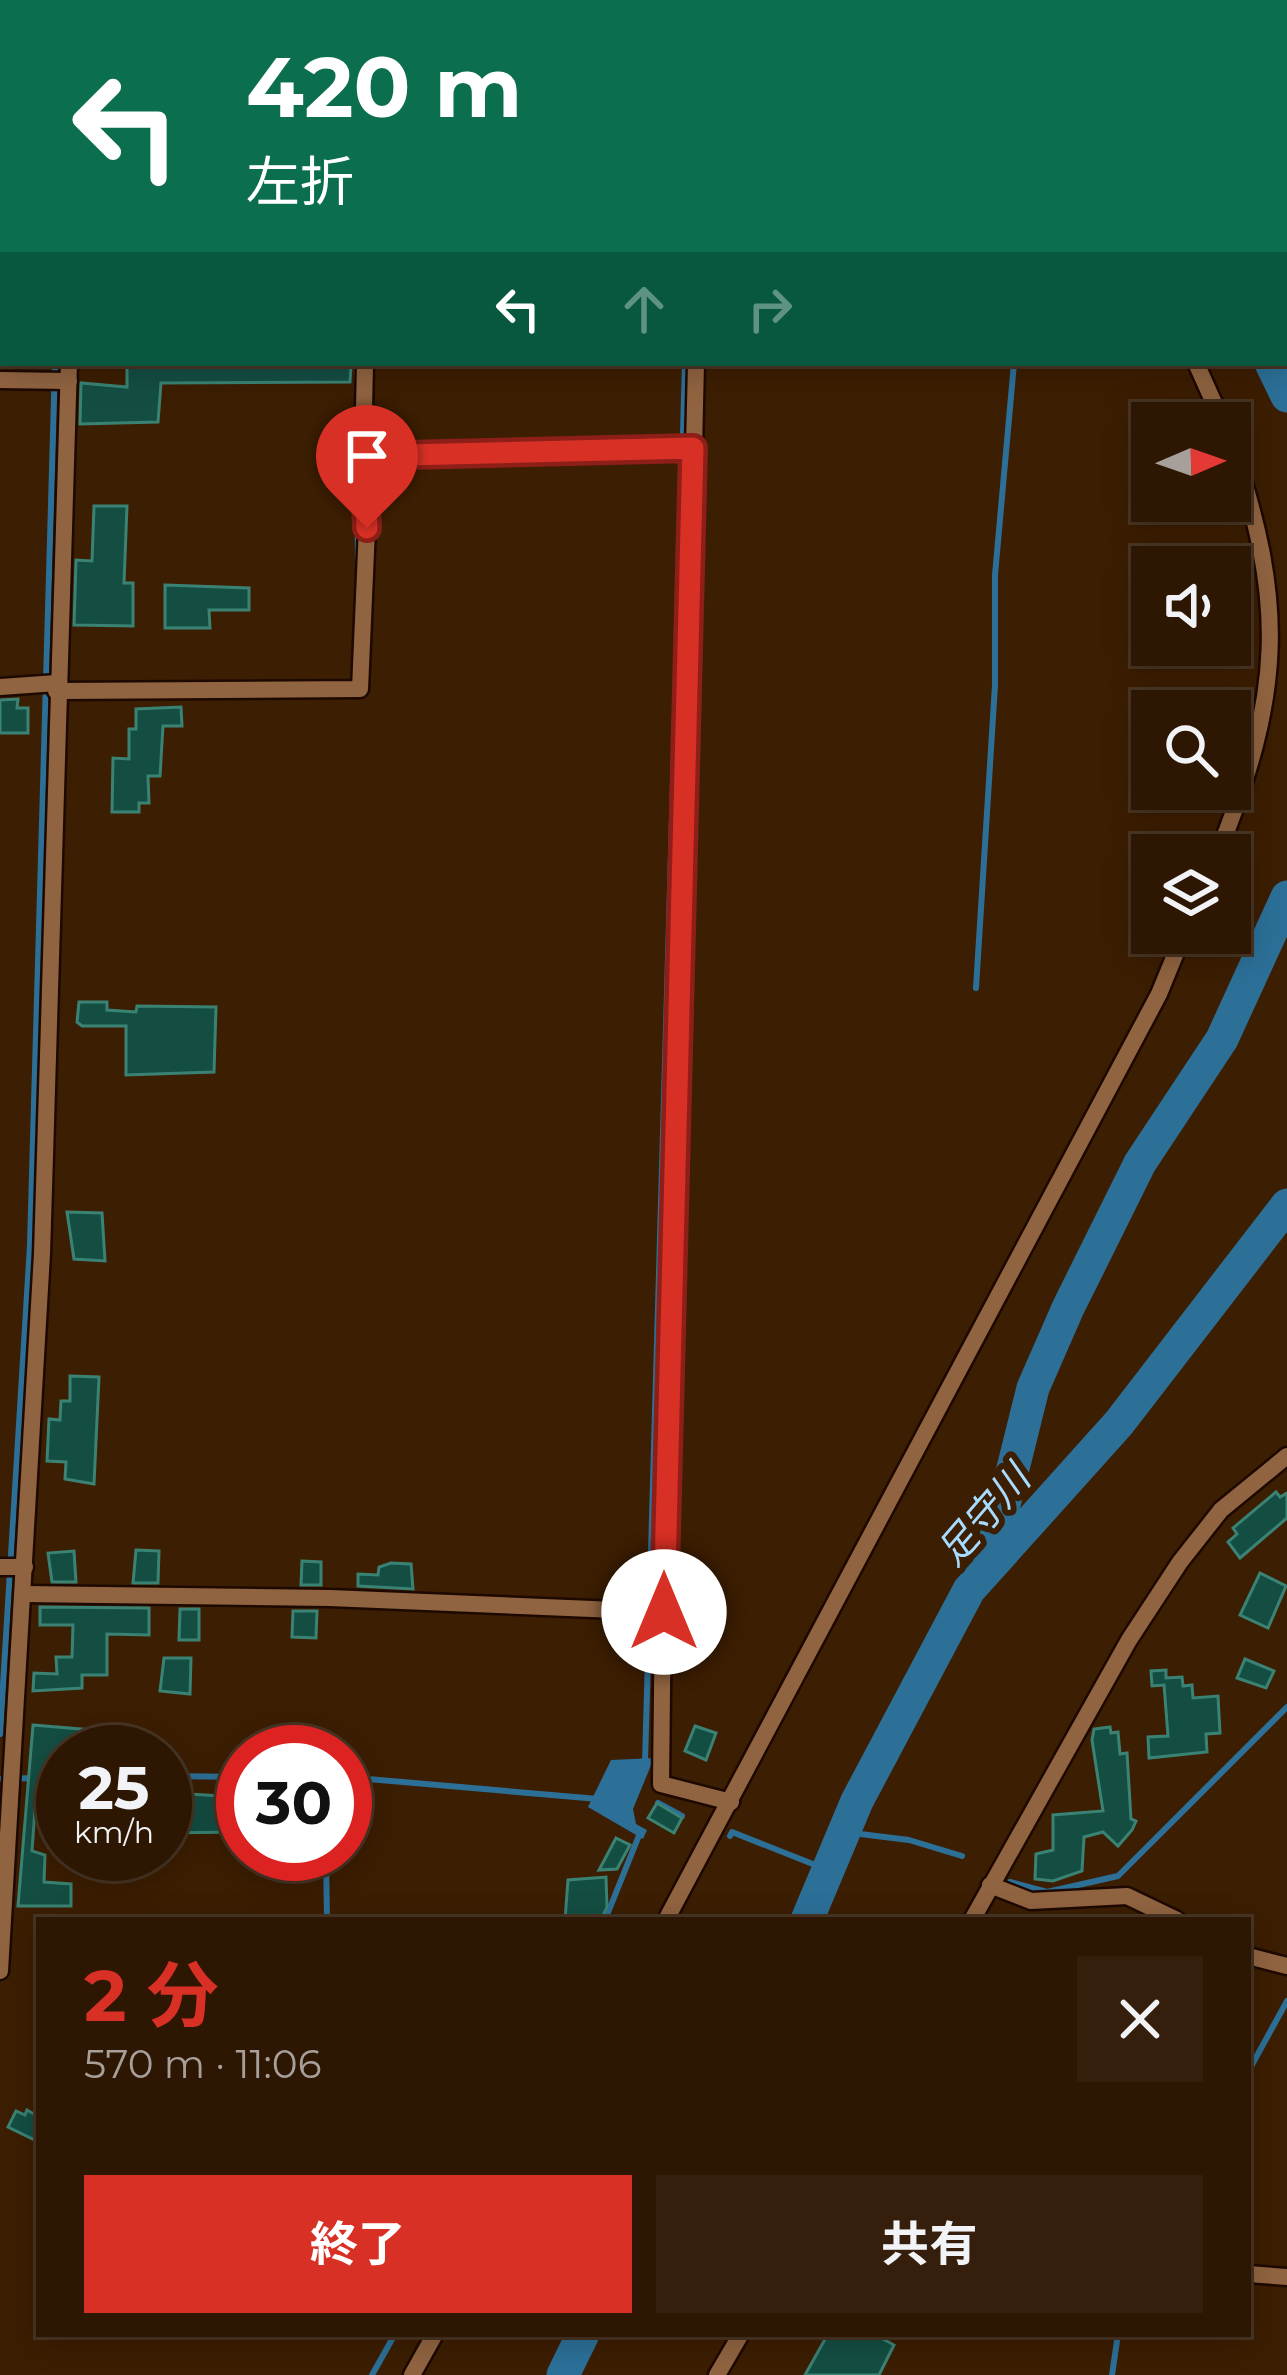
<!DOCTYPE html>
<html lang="ja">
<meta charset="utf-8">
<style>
:root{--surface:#2d1602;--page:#351f0c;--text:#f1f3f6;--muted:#a79f99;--line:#483524;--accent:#d93025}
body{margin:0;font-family:Montserrat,"Noto Sans JP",sans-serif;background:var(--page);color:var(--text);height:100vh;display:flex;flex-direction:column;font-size:45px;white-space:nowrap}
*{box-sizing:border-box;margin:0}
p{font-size:39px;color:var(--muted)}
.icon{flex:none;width:66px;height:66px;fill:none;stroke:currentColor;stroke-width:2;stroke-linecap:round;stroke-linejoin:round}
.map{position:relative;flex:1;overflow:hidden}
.details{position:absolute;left:36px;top:1917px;width:1215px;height:420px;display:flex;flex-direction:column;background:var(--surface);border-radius:0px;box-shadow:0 6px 30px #0003,0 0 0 3px var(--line)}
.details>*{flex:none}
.guide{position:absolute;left:0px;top:0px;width:1287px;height:366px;box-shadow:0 6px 30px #0003,0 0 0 3px var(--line);background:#0b6e4f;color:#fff;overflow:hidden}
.needle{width:78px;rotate:88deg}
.buttons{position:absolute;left:1131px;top:402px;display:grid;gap:24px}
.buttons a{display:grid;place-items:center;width:120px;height:120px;border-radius:0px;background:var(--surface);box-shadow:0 6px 30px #0003,0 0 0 3px var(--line);font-size:60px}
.speed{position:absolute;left:36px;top:1725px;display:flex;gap:24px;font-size:60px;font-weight:700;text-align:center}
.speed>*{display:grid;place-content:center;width:156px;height:156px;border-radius:50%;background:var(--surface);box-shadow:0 6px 30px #0003,0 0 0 3px var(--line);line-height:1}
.speed small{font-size:30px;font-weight:400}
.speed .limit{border:18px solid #d22;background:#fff;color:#111}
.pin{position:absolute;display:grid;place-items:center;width:102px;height:102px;color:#fff;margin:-123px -51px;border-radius:50% 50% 50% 0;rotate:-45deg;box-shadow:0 0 12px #0007}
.pin .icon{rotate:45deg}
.me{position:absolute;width:132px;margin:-66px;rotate:0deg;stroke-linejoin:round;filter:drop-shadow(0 0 9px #0008)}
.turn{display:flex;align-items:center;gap:42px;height:252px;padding:0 48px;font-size:54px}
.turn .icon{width:156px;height:156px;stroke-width:2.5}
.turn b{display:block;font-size:84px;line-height:102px}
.lanes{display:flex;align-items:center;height:114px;padding:0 48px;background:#0003;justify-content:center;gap:60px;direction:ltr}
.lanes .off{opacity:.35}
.round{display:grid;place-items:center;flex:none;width:126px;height:126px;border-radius:0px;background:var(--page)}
.overview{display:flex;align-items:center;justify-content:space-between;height:204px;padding:0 48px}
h1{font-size:72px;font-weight:700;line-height:90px;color:var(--accent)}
.action{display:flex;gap:24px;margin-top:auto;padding:24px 48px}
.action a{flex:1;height:138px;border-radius:0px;background:var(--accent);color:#fff;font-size:48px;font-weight:700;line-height:138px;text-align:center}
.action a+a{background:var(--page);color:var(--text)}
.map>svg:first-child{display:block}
</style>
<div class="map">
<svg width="1287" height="2375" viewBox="0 0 1287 2375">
<rect width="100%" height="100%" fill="#3c1e02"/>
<polygon fill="#2c7098" points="654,1758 633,1809 636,1824 647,1830 643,1839 588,1807 611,1760"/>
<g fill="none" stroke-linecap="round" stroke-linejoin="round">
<g stroke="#2c7098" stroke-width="6">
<polyline points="694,0 694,3"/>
<polyline points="930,0 931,3"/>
<polyline points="66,3 66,0"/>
<polyline points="357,367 358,563"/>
<polyline points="976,988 995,685 995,575 1014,363"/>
<polyline points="0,1734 30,1245 55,363"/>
<polyline points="645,1762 685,363"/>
<polyline points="165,1776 243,1777"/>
<polyline points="345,1777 598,1799"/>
<polyline points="0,1779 35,1778"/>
<polyline points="658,1803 682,1816"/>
<polyline points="844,1832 909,1840 962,1856"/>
<polyline points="730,1836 732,1832 828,1870"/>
<polyline points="326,1854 327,1920"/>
<polyline points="1010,1882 1047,1892 1118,1876 1287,1707"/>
<polyline points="605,1920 640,1833"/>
<polyline points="1248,2072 1287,2001"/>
<polyline points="372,2375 395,2334"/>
<polyline points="1112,2375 1118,2334"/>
</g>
<g stroke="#2c7098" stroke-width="33">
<polyline points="1042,0 1044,3"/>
<polyline points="1163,0 1165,3"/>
<polyline points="1284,6 1287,10"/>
<polyline points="1284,161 1287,165"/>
<polyline points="1271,363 1287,396"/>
<polyline points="990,1561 1033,1388 1068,1308 1140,1163 1222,1039 1287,897"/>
<polyline points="807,1920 857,1801 969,1590 1119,1423 1287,1205"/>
<polyline points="563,2375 583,2334"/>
</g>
</g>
<g fill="#144e43" stroke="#3a8374" stroke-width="3">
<polygon points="127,363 330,363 351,366 350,382 161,383 158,422 80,424 81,383 127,387"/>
<polygon points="94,506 127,506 124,583 133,583 133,626 74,625 76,560 92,561"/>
<polygon points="165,585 249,588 249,610 209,610 210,628 165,628"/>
<polygon points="18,699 17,708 28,708 28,733 0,733 0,700"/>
<polygon points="181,707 182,726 163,726 160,776 148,776 149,803 139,803 139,812 112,812 113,758 129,759 129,729 136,729 136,709"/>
<polygon points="79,1002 107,1002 107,1010 136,1012 137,1006 216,1007 214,1072 126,1075 126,1026 82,1026 77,1022"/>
<polygon points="67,1212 102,1213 105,1261 74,1259"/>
<polygon points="70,1376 99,1377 94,1484 65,1479 66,1462 47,1461 49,1419 60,1420 61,1401 70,1401"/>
<polygon points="1276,1492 1280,1497 1287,1493 1287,1518 1240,1558 1228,1542 1237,1534 1233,1528"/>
<polygon points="136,1550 159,1551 158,1583 133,1583"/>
<polygon points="74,1551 76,1582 52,1582 48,1553"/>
<polygon points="302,1561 321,1562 321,1585 301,1585"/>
<polygon points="391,1563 411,1564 413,1589 358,1586 358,1574 378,1575 379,1567"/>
<polygon points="1260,1573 1286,1586 1268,1628 1240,1615"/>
<polygon points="40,1607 149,1608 149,1635 107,1634 107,1675 82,1675 82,1688 33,1691 34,1673 57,1674 56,1657 72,1657 73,1625 40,1625"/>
<polygon points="180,1609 199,1609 199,1640 179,1640"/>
<polygon points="293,1611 317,1611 316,1638 292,1637"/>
<polygon points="164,1658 191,1658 190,1694 160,1691"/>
<polygon points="1245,1659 1274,1671 1266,1688 1237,1678"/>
<polygon points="1166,1670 1166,1678 1182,1677 1183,1686 1192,1685 1193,1698 1218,1696 1220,1733 1206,1734 1207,1752 1149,1758 1148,1737 1168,1736 1164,1685 1152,1686 1151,1671"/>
<polygon points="33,1725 92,1730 92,1747 63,1752 61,1810 35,1809 32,1851 45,1855 44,1882 71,1884 71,1906 18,1906"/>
<polygon points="695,1726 716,1733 706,1760 685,1751"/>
<polygon points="1110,1727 1111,1733 1118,1732 1120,1754 1127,1753 1131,1819 1136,1821 1132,1830 1118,1846 1103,1832 1084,1837 1082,1871 1053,1881 1035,1879 1036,1854 1053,1850 1053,1815 1103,1811 1092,1740 1094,1729"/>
<polygon points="190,1790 190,1794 236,1797 236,1832 165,1833 165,1791"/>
<polygon points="657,1803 682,1818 674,1833 648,1818"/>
<polygon points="616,1838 630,1845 617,1869 599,1870"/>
<polygon points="606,1877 607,1907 601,1920 565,1920 568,1880"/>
<polygon points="27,2110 39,2117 39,2142 8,2127 16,2111 25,2115"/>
<polygon points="828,2334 874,2334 894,2345 879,2375 805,2375"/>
</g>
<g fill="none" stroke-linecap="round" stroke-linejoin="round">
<defs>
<g id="minor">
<polyline points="703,0 703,3"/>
<polyline points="970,0 972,3"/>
<polyline points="76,3 76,0"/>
<polyline points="380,3 380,0"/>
<polyline points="696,363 674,1299 665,1419 661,1784 731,1802"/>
<polyline points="1196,363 1223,423"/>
<polyline points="0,380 69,381"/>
<polyline points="363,456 365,363"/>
<polyline points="0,687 57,683"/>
<polyline points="56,691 360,689 367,528 363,456 693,448"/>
<path d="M1217,855C1283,695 1287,603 1230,440"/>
<polyline points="0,1567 25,1567"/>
<polyline points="24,1594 330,1598 664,1612"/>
<polyline points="990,1885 1031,1901 1127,1896 1177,1920"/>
<polyline points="666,1920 1159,994 1184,933"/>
<polyline points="972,1920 1129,1640 1180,1562 1221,1510 1287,1456"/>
<polyline points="1248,1956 1287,1966"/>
<polyline points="0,1971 42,1254 69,363"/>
<polyline points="1248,2274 1287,2277"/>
<polyline points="412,2375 435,2334"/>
<polyline points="717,2375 741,2334"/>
</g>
</defs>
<use href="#minor" stroke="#1e0900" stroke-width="21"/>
<use href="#minor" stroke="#916441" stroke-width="16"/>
</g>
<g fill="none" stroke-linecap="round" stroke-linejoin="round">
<defs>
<polyline id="route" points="367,528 364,456 693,448 664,1612"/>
</defs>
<use href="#route" stroke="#8d1f18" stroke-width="30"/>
<use href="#route" stroke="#d93025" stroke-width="21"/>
</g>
<g text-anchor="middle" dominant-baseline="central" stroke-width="12" stroke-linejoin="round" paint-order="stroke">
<g font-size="39" font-style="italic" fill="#a7dbff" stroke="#3c1e02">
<text transform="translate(983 1515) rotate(-49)">足守川</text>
</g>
</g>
</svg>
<div class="buttons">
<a><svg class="needle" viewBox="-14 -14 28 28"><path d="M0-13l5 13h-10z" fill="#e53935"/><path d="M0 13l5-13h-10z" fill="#a79f99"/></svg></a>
<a><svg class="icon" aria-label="sound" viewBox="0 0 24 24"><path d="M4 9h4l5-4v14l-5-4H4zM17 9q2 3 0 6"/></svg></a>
<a><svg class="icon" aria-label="search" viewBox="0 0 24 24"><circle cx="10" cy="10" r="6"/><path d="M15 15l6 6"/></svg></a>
<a><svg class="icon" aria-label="layers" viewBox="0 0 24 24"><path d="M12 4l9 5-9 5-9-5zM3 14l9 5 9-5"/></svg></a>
</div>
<div class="speed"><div>25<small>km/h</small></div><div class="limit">30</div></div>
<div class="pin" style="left:367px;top:528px;background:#d93025"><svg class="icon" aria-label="arrive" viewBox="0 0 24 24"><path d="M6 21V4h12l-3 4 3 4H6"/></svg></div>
<svg class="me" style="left:664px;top:1612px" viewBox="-20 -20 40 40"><circle r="19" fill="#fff"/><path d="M0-13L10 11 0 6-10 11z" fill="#d93025"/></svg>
<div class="guide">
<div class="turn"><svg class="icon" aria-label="left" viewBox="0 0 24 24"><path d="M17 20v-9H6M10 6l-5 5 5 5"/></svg><div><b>420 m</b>左折</div></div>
<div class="lanes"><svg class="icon" aria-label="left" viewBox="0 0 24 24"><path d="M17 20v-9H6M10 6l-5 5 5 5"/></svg><svg class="icon off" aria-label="ahead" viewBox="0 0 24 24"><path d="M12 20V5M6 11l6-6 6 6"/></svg><svg class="icon off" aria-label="right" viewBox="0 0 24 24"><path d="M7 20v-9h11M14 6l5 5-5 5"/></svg></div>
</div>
<section class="details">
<div class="overview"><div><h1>2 分</h1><p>570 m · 11:06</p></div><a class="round"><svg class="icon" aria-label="close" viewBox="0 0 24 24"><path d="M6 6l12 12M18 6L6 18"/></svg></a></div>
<div class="action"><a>終了</a><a>共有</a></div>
</section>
</div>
